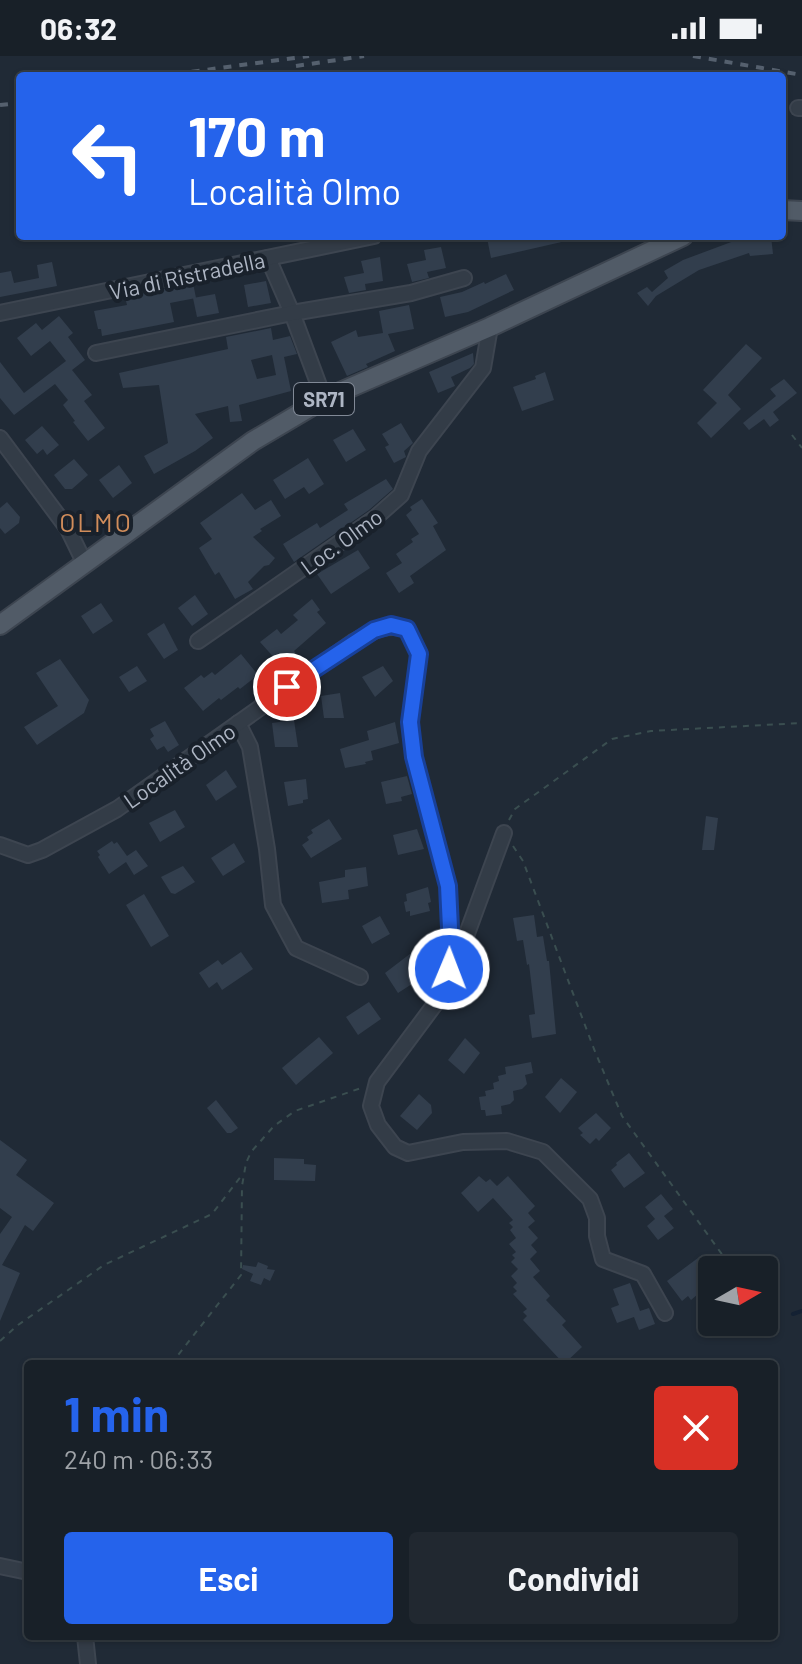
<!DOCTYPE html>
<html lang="it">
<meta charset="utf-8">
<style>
:root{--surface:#182028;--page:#212830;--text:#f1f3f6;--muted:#9fa3a8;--line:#363e45;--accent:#2563eb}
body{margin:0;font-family:Barlow,sans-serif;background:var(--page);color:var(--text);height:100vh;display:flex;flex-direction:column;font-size:30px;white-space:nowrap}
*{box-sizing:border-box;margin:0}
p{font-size:26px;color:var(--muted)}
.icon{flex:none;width:44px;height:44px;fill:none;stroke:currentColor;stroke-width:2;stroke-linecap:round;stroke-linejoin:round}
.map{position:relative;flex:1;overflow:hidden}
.panel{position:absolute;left:24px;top:1304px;width:754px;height:280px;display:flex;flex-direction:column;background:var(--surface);border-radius:8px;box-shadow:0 2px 6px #0004,0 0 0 2px var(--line)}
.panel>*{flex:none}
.hud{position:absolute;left:16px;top:16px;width:770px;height:168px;border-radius:8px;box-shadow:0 2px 6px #0004,0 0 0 2px var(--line);background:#2563eb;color:#fff;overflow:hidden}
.needle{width:52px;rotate:81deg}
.fabs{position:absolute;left:698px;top:1200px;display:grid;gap:16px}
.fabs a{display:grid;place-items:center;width:80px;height:80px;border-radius:8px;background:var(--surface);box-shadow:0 2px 6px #0004,0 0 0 2px var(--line);font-size:40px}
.pin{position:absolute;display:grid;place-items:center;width:68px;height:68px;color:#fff;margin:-34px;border:4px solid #fff;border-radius:50%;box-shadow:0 2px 8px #0007}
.me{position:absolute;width:88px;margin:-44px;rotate:1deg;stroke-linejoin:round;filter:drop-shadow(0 0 6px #0008)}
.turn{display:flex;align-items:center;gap:28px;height:168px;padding:0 40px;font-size:36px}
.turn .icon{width:104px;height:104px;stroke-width:2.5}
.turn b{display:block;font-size:56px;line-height:68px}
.round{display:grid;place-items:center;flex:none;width:84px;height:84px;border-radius:8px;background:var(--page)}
.headline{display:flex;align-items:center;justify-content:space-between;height:136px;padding:0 40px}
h1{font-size:48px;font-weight:700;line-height:60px;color:var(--accent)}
.primary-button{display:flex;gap:16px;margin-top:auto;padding:16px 40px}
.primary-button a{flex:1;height:92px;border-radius:8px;background:var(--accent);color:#fff;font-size:32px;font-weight:700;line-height:92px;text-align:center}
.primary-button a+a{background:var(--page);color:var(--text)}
.status{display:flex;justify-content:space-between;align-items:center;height:56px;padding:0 40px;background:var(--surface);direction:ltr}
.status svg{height:22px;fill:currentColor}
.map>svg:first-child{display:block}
</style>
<div class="status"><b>06:32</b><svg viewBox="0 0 49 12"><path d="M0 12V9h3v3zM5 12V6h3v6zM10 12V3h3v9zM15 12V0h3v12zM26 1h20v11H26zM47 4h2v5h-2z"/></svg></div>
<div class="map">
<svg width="802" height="1608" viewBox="0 0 802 1608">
<rect width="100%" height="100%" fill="#202a36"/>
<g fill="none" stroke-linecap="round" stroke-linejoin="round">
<polyline stroke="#142133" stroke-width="4" points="793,1258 802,1255"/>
</g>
<g fill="#323e4d" fill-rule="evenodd">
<polygon points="496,180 523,180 524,184 543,180 565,180 566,185 491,202 487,182"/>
<polygon points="771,180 773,198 750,200 749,197 699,214 656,240 648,250 637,237 647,231 652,236 668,222 664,215 683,204 742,182"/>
<polygon points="441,191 446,212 427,216 429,222 412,226 407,208 426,204 424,194"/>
<polygon points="380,201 383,225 365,228 366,234 349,237 344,221 364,217 361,205"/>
<polygon points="52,206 57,230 0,241 0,217 11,215 14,227 39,222 37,209"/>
<polygon points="506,218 514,234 468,256 445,261 440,241 462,236 484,226 485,228"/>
<polygon points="266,225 271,247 248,251 244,229"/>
<polygon points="193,227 196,242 170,247 174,266 102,280 101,273 98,273 94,255 127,249 125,241"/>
<polygon points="215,238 219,257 197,261 193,242"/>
<polygon points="409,249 414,273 388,278 395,295 366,308 368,311 347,320 331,286 356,274 358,281 383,277 379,255"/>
<polygon points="59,260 73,277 68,281 85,304 72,314 92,339 84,345 105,372 88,385 73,366 75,365 63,349 68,344 55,328 14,359 0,342 0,306 24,337 66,305 50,285 31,300 17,282 36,267 42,274"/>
<path d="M271,272L273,284L290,280L297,298L284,301L291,335L239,349L242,365L230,366L228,350L195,358L213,382L195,395L154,418L144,400L168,387L159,329L123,332L119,317L228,293L226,281ZM272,299L276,319L257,323L251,304Z"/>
<polygon points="746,288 762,302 728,339 741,353 711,382 697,367 717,347 703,334"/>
<polygon points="473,297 474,308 470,312 451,321 455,330 438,337 429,316"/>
<polygon points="545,316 554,344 522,355 513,331 536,323 535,320"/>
<polygon points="784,323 797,337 773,356 779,364 770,371 764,363 749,374 743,367 776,340 770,333"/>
<polygon points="401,367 413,387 404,395 406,401 394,407 385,391 389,389 382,378"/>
<polygon points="42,370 59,389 47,399 43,393 37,398 25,384"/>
<polygon points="353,373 366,394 346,406 333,384"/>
<polygon points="308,402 324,428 309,438 304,431 285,443 273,424"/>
<polygon points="74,403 88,419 72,433 65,433 54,419"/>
<polygon points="119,409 132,427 113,442 99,424"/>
<polygon points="386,423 393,433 369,454 294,506 283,488 317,467 320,472 348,454 344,448"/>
<polygon points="242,437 255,454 271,444 281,460 260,473 262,475 253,481 275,502 269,509 264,510 248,526 253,533 235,543 219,516 215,519 199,492 212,483 200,467"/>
<polygon points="422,443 438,467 433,470 446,494 410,520 414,527 399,537 386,517 402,507 396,498 413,486 411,483 419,478 406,459 412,454 410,451"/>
<polygon points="7,446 20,461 19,467 5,478 0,472 0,452"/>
<polygon points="358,494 370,512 331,538 317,518"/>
<polygon points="195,539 208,558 192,570 178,552"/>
<polygon points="312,543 320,554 317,556 326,567 294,595 301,604 286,615 260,586 277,573 281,578 298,564 293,559"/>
<polygon points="101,547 113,565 93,578 81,560"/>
<polygon points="164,567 178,594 164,603 147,578"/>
<polygon points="241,598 258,619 240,633 238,631 221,644 219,642 203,655 184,632 201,619 204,622 212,616 215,619"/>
<polygon points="60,603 89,644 84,657 37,689 24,671 58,650 36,617"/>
<polygon points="137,610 147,625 129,636 119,621"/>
<polygon points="383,610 393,625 375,641 362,621"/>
<polygon points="340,637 344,662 324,662 321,640"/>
<polygon points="294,664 298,691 275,691 272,667"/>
<polygon points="165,665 179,689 168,696 164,690 157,694 150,683 154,680 150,673"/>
<polygon points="395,666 399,687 371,695 373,704 365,706 366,708 345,712 340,693 369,684 367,675"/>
<polygon points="226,714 237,731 216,745 206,729"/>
<polygon points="407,720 412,738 401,741 402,745 386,748 381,726"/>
<polygon points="306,723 308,743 303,744 303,747 288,750 284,726"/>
<polygon points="175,754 185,771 160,786 149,767"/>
<polygon points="706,760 718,762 714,794 702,794"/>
<polygon points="329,763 342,783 311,802 302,789 309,784 307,781 313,777 311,774"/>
<polygon points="417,773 424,793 398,799 393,779"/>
<polygon points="112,785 114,788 117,786 127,800 136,794 148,810 134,819 126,806 109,818 98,801 100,799 97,795"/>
<polygon points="234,787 245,806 223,820 211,802"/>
<polygon points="183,810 195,826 175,838 171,837 161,821"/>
<polygon points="366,811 368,830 348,834 349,843 322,847 319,826 345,821 345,814"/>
<polygon points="428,831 431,846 428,847 430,855 410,860 410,855 406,856 404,846 407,845 406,838"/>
<polygon points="144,838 169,880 151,891 126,849"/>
<polygon points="534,859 537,881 543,880 547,905 549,905 556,978 532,982 529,959 535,958 529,908 527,909 523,884 517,885 513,862"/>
<polygon points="380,860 390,878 372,888 362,870"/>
<polygon points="419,891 428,906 411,920 415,926 398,937 385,917"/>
<polygon points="241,896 253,913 222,934 217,926 209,932 199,917 218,904 222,909"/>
<polygon points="369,946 381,963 358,979 346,961"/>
<polygon points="319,981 333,997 296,1029 282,1012"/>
<polygon points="465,982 480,997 464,1018 448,1004"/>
<polygon points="531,1006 533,1017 525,1019 527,1028 522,1033 513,1035 514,1044 510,1048 501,1050 502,1058 486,1060 485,1054 481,1054 479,1041 486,1040 485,1035 494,1033 493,1027 499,1025 498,1020 506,1018 505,1011"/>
<polygon points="561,1022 577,1036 560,1057 545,1041"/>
<polygon points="419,1038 431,1049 432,1057 417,1074 400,1060"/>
<polygon points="216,1044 238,1072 231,1077 227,1077 207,1052"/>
<polygon points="596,1057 611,1072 599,1085 596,1082 590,1088 580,1079 583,1077 578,1072"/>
<polygon points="0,1084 27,1104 16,1119 54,1147 33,1175 25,1169 2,1209 20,1217 0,1265 0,1178 12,1161 0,1152"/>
<polygon points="629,1097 645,1117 624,1132 611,1114 617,1109 616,1107"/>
<polygon points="274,1102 304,1103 304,1108 316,1109 315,1125 274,1124"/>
<polygon points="479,1120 486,1126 490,1123 497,1130 508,1120 535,1150 528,1157 535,1165 528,1171 538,1182 531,1189 537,1196 530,1203 540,1215 533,1221 550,1240 546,1244 566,1265 562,1269 582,1291 564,1308 523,1264 527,1260 523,1256 527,1253 513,1238 517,1235 513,1231 517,1227 511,1220 518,1213 511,1206 515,1202 512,1199 516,1196 509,1188 516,1182 510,1174 513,1171 509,1167 513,1164 493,1142 478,1156 461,1137"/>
<polygon points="661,1138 673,1153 664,1160 674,1172 658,1184 647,1170 655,1163 645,1151"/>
<polygon points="702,1199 712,1213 712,1222 696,1235 698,1238 691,1244 688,1240 682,1245 667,1225"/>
<polygon points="258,1206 268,1210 267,1213 275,1214 270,1225 264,1222 261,1229 250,1225 253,1218 242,1213 243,1209 256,1211"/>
<polygon points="630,1227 640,1255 649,1252 655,1268 639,1274 634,1261 617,1267 611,1252 619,1249 613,1233"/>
</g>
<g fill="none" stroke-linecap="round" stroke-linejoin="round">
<defs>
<g id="minor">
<polyline points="798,52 802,52"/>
<polyline points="268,202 292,257 324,343"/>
<polyline points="0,257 374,180"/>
<polyline points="96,297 292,257 411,237 464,222"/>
<polyline points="0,382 68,473 85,508"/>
<polyline points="198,585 375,462 401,439 419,395 483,312 490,271"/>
<polyline points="238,667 250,691 267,793 273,849 296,892 360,921"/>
<polyline points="504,777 447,932 377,1026 371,1050 378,1069 395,1091 408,1097 463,1086 507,1085 543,1096 590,1143 597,1162 597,1180 603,1203 643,1218 665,1257"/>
<path d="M0,789L28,799L42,794L117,753L353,586C373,575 385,567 407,573L419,598L410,666L414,701L448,830L451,893L447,932"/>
<polyline points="0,1510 28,1516"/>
<polyline points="85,1580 88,1608"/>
</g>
<g id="major">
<polyline points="782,154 802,155"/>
<polyline points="0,569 253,385 324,343 490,271 683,180"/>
</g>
</defs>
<use href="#minor" stroke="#3d4550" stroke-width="18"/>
<use href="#major" stroke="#3d4550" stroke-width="22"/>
<g stroke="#3a4e50" stroke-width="2" stroke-dasharray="6 6" stroke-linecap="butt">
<polyline points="792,379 802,392"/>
<polyline points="509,764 515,753 612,683 651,675 802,667"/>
<polyline points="513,790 523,805 594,993 622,1060 729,1208 731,1214"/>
<polyline points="707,1265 712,1255"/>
<polyline points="0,1285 18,1269 104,1209 212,1158 242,1119"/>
<polyline points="171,1308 241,1219 242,1130 246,1107 251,1096 274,1070 295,1055 361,1032"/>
</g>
<use href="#minor" stroke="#333c47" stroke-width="14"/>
<use href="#major" stroke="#515b67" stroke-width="18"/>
<g stroke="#55606e" stroke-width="4" stroke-dasharray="8 8" stroke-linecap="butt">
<polyline points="693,0 802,19"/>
<polyline points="296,10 364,0"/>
<polyline points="160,20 309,0"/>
<polyline points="0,49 20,47"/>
</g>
</g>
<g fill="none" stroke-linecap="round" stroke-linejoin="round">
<defs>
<polyline id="route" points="287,631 374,574 391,569 407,573 419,598 410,666 414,701 448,830 451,893 449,913"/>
</defs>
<use href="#route" stroke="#184099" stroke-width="20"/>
<use href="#route" stroke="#2563eb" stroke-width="14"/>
</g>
<g text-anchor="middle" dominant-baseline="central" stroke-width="8" stroke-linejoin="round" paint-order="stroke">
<rect fill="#19212b" stroke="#818996" stroke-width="2" x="294" y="327" width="60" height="32" rx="6"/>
<g font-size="20" font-weight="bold" fill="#aeb6c4">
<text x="324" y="343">SR71</text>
</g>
<g font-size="22" fill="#aeb6c4" stroke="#19212b">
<text transform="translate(187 219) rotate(-12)">Via di Ristradella</text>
<text transform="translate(341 485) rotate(-36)">Loc. Olmo</text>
<text transform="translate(179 709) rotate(-35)">Località Olmo</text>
</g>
<g font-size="26" letter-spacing="2" fill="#d18d5b" stroke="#19212b">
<text x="96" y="465">OLMO</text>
</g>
</g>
</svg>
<div class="fabs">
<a><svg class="needle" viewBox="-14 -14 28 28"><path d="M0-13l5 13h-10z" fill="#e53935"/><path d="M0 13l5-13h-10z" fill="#9fa3a8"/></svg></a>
</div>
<div class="pin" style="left:287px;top:631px;background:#d93025"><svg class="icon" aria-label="arrive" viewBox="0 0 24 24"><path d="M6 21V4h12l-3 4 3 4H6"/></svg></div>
<svg class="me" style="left:449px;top:913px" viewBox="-20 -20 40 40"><circle r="17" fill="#2563eb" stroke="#fff" stroke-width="3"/><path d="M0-11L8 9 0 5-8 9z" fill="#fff"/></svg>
<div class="hud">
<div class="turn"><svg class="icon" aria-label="left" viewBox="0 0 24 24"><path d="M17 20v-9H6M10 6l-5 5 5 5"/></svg><div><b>170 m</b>Località Olmo</div></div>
</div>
<section class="panel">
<div class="headline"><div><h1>1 min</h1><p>240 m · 06:33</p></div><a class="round" style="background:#d93025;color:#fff"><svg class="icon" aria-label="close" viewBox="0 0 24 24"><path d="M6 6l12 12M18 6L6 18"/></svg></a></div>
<div class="primary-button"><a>Esci</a><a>Condividi</a></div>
</section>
</div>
